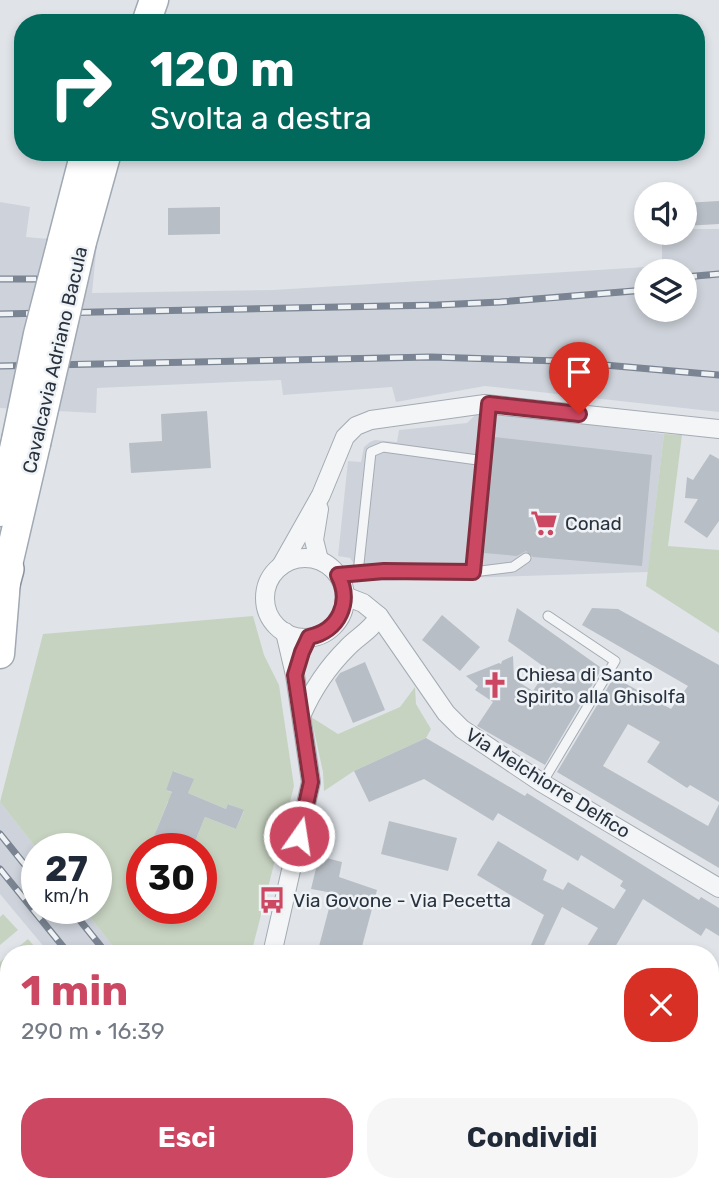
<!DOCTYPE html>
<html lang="it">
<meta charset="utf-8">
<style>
:root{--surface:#fff;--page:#f6f6f7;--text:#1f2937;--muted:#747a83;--accent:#cc4762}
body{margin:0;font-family:Rubik,sans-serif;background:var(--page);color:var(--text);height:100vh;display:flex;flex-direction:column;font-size:26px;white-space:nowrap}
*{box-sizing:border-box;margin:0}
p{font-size:23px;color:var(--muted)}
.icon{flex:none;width:38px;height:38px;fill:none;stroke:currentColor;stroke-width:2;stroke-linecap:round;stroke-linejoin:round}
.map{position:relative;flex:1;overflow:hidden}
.panel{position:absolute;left:0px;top:945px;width:719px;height:247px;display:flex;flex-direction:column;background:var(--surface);border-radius:28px 28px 0 0;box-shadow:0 4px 10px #0003}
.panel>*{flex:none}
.banner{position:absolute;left:14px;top:14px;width:691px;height:147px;border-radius:28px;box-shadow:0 4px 10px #0003;background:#00695c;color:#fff;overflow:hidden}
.tools{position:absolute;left:634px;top:182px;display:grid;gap:14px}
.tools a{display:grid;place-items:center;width:63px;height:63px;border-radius:50%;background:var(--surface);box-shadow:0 4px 10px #0003;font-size:35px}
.speed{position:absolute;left:21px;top:833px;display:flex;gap:14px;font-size:35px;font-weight:700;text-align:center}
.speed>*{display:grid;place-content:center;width:91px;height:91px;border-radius:50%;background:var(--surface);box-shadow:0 4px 10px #0003;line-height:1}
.speed small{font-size:18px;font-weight:400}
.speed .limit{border:10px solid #d22;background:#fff;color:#111}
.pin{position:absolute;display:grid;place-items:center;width:60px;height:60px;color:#fff;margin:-72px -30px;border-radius:50% 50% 50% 0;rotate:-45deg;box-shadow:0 0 7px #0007}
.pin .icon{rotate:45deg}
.me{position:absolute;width:77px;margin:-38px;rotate:13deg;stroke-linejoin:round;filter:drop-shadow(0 0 5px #0008)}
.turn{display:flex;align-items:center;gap:24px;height:147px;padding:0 21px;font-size:32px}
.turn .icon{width:91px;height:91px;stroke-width:2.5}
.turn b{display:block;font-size:49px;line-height:60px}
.round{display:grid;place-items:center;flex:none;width:74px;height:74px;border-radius:28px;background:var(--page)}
.overview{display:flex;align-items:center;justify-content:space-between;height:119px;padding:0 21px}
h1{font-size:42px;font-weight:700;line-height:52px;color:var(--accent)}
.primary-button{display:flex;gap:14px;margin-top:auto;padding:14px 21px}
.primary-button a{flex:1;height:80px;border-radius:28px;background:var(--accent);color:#fff;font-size:28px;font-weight:700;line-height:80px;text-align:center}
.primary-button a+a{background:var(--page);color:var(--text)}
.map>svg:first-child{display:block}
</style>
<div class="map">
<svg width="719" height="1191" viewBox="0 0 719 1191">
<rect width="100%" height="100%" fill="#e0e4e9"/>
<g fill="#ced3db" fill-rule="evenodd">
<path d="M0,202L30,207L26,237L97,243L92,293L273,290L662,266V233H684V229H719V412L485,386L396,402L392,387L283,395L281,380L97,388L96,413L0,408ZM646,271H684V310H646Z"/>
<polygon points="479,411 664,434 648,572 366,581 350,558 338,556 348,461 361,462 364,447 370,442 375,440 397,442 399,430 467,423"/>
<polygon points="0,802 37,849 37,908 83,908 119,954 50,954 0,894"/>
<polygon points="248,1183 304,1183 311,1191 255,1191"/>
</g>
<g fill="#c7d3c1" fill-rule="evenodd">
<polygon points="664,434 682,435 668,546 719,550 719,633 646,586"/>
<path d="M253,616L264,655L279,685L294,786L251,954H119L83,908H96V849H37L0,802L43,634ZM174,771L193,779L188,793L226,809L229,804L244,811L236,829L205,817L192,849H201V908H142V849H185L154,836L168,801L182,797L166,790Z"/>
<polygon points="415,687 416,704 431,729 426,738 354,771 324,791 323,772 311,717 338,734 400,707"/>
<polygon points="3,914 18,930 0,945 0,917"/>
<polygon points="28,939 41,954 10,954"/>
<polygon points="9,955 9,1016 0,1006 0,962"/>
<polygon points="0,1109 9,1111 9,1183 71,1183 69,1191 0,1191"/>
</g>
<g fill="#b8bec6">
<polygon points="719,201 719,224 684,226 684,203"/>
<polygon points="220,207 220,234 168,235 168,208"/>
<polygon points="207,411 211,468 131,473 129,443 162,441 161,414"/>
<polygon points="494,437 652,455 642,566 533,557 526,551 517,556 484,553"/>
<polygon points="710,454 719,459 719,521 707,538 684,522 698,499 685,498 687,477 693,480"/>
<polygon points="517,608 600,667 599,669 601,670 545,765 477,726 493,702 475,690 478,686 466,676 499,663 501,664 502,661 513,656 514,679 533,691 547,669 508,641"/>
<polygon points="592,608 618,609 719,665 719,802 690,785 687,788 647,762 660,742 628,724 603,766 708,826 719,804 719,868 557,772 614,677 671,709 688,686 582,625"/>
<polygon points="442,615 480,647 460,671 422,640"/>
<polygon points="365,662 385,710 353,723 335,680 340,673"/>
<polygon points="426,738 525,796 527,793 699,900 701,897 719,908 719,936 706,928 701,936 643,899 611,954 595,954 586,948 598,928 562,907 540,954 527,954 544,915 477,875 498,841 547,870 543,880 563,890 568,882 614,909 626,890 620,886 623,881 581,855 578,861 498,813 493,821 424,779 369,802 354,771"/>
<polygon points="173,771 194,779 188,793 226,809 228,804 244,810 236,829 205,817 192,849 185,849 154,836 172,792 166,790"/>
<polygon points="389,821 457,838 448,871 381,854"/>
<polygon points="319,856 342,862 339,877 377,890 360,954 317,954 333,893 311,889"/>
</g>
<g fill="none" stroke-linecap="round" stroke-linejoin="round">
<defs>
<g id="lane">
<polyline points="473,572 513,567 526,558"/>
<polyline points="358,573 371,452 383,447 485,461"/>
<polyline points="338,575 384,571 473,572 489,404"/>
<polyline points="542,783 615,661 548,616"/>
</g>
<g id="street">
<circle cx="305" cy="598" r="40"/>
<polyline points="319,560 314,540 319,509"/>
<polyline points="281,566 321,495 345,437 356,426 371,420 485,404 719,429"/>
<polyline points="345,596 363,603 379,616 446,713 462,729 542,783 719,888"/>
<path d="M302,714C313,689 327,668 347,648C357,637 372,630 379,616"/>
<polyline points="272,954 311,782 295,675 285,632"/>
<polyline points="0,1085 9,1087"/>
<polyline points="710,1103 719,1105"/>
<polyline points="710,1140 719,1142"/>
<polyline points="152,1191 154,1183"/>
<polyline points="459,1191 461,1183"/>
</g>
<g id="primary">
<polyline points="146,23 154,0"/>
<polyline points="62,241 85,152"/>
<polyline points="82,242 107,152"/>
<polyline points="0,512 16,440"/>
<polyline points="0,654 7,569 36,444"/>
</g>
<polyline id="highway" points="0,595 7,569"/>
</defs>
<use href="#lane" stroke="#a5abb3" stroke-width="11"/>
<use href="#street" stroke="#a5abb3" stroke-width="20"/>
<use href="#primary" stroke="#a0a9b4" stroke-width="31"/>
<use href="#highway" stroke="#88929f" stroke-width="36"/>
<use href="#lane" stroke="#f3f5f7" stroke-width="9"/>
<use href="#street" stroke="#f3f5f7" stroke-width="18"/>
<use href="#primary" stroke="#fff" stroke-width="28"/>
<use href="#highway" stroke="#fff" stroke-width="33"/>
<defs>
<g id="rail">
<polyline points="684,277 719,274"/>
<polyline points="0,279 36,279"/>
<polyline points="0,314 437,305 500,302 646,290"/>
<polyline points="0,366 431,357 559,361 719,375"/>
<polyline points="0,834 37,880"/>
<polyline points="0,869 69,954"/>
<polyline points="70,908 107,954"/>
</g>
</defs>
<use href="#rail" stroke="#7a8492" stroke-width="7"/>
<use href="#rail" stroke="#f0f3f6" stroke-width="4.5" stroke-dasharray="13" stroke-linecap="butt"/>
<defs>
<g id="primary-bridge">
<polyline points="16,440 38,334 62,241"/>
<polyline points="36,444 82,242"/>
</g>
</defs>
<use href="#primary-bridge" stroke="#a0a9b4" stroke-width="31" stroke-linecap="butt"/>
<use href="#primary-bridge" stroke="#fff" stroke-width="28"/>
</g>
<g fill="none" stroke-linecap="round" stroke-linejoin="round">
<defs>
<path id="route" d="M299,836L311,782L295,675L302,652L309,637C339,631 352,602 338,575L384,571L473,572L489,404L579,414"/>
</defs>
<use href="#route" stroke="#852e40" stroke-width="18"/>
<use href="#route" stroke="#cc4762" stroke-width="12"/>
</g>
<defs>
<symbol id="supermarket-bare" viewBox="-9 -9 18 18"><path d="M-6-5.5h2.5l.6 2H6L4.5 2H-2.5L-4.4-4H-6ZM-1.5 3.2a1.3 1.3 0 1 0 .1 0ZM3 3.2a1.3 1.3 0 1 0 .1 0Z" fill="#cc4762" stroke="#f0f3f6" stroke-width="2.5" paint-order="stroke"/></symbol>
<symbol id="church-bare" viewBox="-9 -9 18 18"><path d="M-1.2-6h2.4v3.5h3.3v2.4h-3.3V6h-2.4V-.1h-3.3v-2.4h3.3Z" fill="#cc4762" stroke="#f0f3f6" stroke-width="2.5" paint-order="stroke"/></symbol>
<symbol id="bus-bare" viewBox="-9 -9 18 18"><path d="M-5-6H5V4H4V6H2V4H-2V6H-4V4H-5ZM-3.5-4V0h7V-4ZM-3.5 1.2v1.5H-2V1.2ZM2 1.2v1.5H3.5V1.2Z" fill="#cc4762" stroke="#f0f3f6" stroke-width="2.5" paint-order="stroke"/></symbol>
</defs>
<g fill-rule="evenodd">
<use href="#supermarket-bare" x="525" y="504" width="38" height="38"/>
<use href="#church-bare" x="476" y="666" width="38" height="38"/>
<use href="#bus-bare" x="253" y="881" width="38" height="38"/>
</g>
<g text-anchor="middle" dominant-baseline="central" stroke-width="5" stroke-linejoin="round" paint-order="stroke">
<g font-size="19" fill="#293340" stroke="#f0f3f6">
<text transform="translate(55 360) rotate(-77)">Cavalcavia Adriano Bacula</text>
<text transform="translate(548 783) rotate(32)">Via Melchiorre Delfico</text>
</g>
<g font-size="19" fill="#293340" stroke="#f0f3f6" text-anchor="start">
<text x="565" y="523">Conad</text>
<text x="516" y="674">Chiesa di Santo<tspan x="516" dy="22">Spirito alla Ghisolfa</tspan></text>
<text x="293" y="900">Via Govone - Via Pecetta</text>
</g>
</g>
</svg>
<div class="tools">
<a><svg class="icon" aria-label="sound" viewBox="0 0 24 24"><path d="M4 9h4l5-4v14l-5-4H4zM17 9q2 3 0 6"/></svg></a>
<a><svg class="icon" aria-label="layers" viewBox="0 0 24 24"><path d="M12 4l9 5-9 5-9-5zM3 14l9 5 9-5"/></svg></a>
</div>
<div class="speed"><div>27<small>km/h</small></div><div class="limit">30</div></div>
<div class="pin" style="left:579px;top:414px;background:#d93025"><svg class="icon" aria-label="arrive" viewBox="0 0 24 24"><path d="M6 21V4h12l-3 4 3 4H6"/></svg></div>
<svg class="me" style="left:299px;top:836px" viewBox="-20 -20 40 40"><circle r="17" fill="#cc4762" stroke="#fff" stroke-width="3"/><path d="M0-11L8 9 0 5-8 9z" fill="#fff"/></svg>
<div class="banner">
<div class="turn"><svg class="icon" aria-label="right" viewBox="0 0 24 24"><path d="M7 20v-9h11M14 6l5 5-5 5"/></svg><div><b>120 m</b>Svolta a destra</div></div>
</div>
<section class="panel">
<div class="overview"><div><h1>1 min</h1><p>290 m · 16:39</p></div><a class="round" style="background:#d93025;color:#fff"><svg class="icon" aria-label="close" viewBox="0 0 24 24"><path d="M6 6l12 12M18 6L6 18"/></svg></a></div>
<div class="primary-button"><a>Esci</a><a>Condividi</a></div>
</section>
</div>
